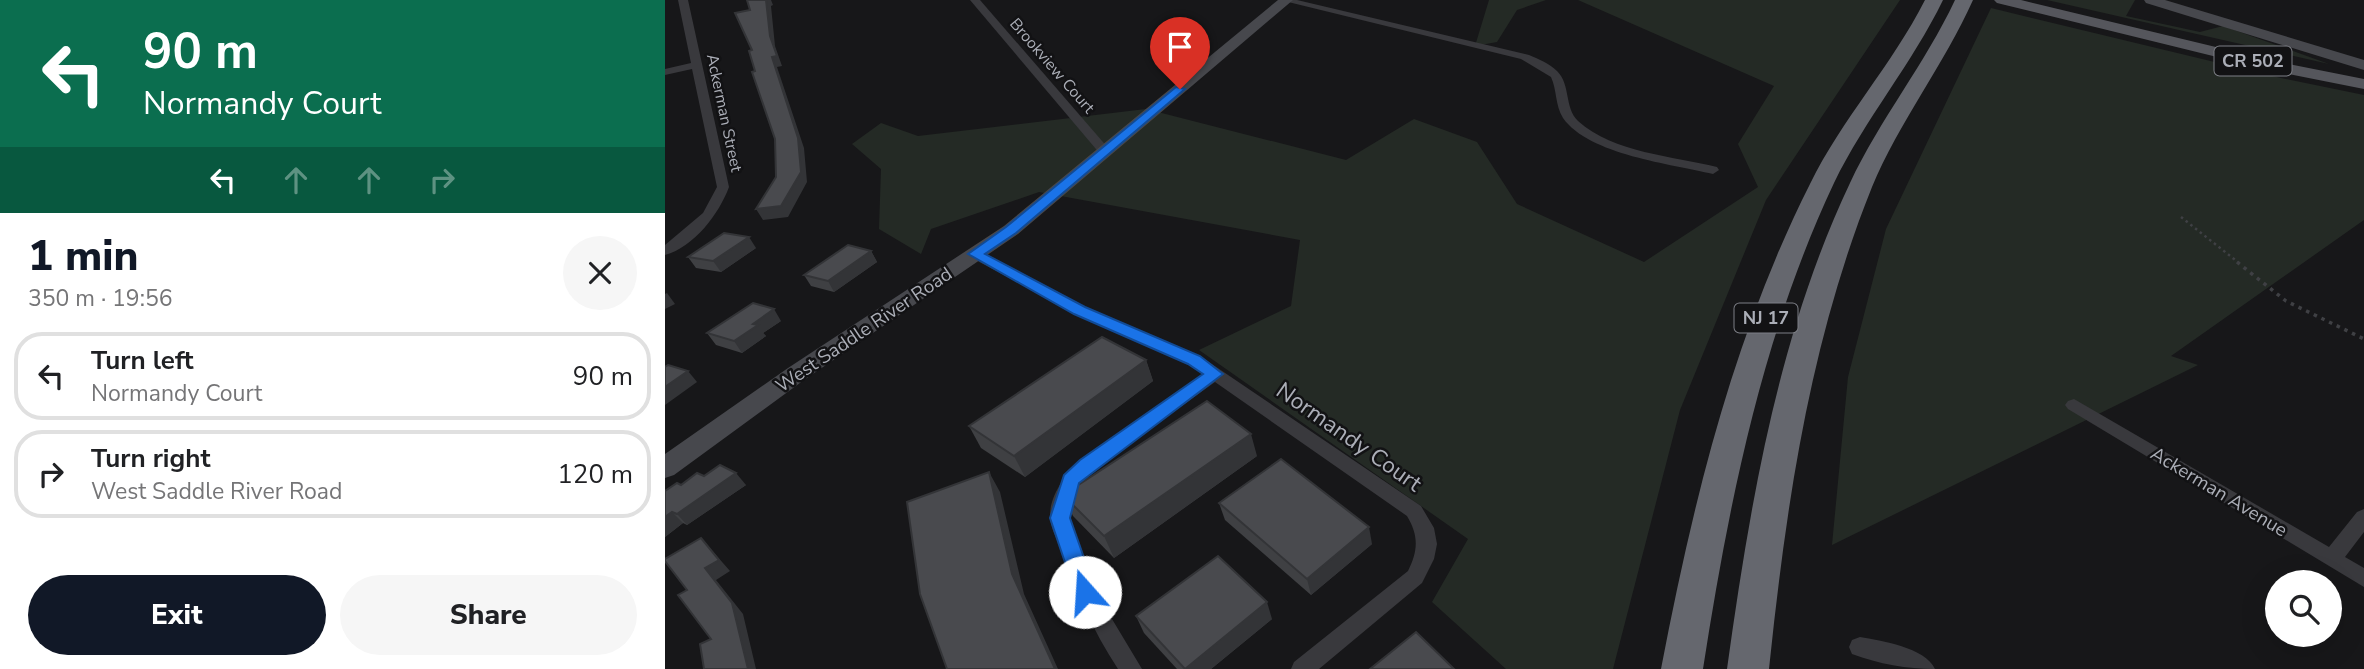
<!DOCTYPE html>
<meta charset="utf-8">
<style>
:root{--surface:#fff;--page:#f6f6f6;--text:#202124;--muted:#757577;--line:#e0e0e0;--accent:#111827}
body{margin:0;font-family:"Nunito Sans",sans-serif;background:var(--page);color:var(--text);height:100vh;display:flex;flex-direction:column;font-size:26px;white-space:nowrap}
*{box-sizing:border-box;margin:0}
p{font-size:23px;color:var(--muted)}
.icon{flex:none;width:38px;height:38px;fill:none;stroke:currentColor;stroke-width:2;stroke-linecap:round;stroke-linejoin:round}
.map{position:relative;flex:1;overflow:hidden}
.details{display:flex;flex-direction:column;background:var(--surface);width:665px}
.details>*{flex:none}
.guide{background:#0b6e4f;color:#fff;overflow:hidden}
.controls{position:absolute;left:1600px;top:570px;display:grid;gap:14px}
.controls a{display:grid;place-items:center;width:77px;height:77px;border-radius:50%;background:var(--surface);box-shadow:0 7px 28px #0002;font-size:35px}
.pin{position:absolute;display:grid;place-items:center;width:60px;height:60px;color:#fff;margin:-72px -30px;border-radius:50% 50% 50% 0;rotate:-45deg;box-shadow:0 0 7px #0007}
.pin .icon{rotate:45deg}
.me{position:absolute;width:77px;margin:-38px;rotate:341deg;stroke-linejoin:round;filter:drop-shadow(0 0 5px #0008)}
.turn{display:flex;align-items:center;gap:24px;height:147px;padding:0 28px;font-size:32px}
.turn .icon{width:91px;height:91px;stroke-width:2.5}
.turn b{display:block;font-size:49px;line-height:60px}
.lanes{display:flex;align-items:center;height:66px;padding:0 28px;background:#0003;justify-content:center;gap:35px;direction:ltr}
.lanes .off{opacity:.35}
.round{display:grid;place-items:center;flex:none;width:74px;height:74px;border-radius:37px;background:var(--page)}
.head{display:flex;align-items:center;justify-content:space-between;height:119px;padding:0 28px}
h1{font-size:42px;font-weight:800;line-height:52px;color:var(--accent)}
.cta{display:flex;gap:14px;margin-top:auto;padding:14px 28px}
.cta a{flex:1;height:80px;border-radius:42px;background:var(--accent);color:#fff;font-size:28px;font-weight:800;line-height:80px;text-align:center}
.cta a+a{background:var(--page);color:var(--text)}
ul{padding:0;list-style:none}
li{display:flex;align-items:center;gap:21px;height:88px;margin:0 14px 10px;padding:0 14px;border:4px solid var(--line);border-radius:28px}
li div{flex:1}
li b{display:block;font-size:26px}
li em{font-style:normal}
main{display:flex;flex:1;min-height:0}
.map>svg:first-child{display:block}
</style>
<main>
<section class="details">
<div class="guide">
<div class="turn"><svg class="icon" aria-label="left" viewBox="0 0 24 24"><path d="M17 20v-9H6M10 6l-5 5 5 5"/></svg><div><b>90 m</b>Normandy Court</div></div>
<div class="lanes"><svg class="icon" aria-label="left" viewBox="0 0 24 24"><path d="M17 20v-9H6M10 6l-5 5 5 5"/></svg><svg class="icon off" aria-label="ahead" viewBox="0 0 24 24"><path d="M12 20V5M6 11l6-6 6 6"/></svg><svg class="icon off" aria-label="ahead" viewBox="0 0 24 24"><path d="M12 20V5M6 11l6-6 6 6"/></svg><svg class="icon off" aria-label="right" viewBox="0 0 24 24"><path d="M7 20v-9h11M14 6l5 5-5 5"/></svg></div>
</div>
<div class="head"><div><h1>1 min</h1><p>350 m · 19:56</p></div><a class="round"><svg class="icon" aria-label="close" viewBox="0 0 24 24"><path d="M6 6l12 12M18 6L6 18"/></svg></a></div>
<ul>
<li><svg class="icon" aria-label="left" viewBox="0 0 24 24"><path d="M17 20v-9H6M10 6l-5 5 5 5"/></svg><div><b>Turn left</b><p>Normandy Court</p></div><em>90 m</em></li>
<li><svg class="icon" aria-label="right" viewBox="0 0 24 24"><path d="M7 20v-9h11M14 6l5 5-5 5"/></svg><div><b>Turn right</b><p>West Saddle River Road</p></div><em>120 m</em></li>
</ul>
<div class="cta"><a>Exit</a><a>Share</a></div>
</section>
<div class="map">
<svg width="1699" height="669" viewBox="0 0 1699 669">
<rect width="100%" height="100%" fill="#171719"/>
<g fill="#242a25">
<polygon points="824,0 881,0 852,10 832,42 810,46"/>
<polygon points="913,0 1235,0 1101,200 1015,410 948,669 841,669 767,602 803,539 534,350 626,306 635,240 374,192 266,229 256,254 214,229 216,169 187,144 216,123 253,136 481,109 681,160 749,119 812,142 852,204 979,262 1093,187 1073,144 1109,86"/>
<polygon points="1382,0 1470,0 1461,16 1535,32 1558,26 1664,64"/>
<polygon points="1326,8 1616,78 1699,95 1699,220 1506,356 1533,365 1167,545 1183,377 1221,229"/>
</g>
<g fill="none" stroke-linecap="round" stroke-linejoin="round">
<polyline stroke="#3f4044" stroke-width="2.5" stroke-dasharray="2.5 3.5" stroke-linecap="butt" points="1516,217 1574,263"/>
<polyline stroke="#3f4044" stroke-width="3.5" stroke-dasharray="3.5 5" stroke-linecap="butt" points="1572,262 1621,301 1699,339"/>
<g fill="#39393d" fill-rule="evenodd">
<path d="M13,0H23L64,187C54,214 29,247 0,255V245L38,213L52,187L27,69L0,75V69L26,63Z"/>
<polygon points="305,0 315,0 444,149 444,155 436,155"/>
<path d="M615,0H632L864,55C873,59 884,63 892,71C906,85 899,107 913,121C949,153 1008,156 1052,167L1054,170L1048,174C1007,164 924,155 898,118C890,105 892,90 886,77L856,59Z"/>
<path d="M310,250L420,307L535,356L756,506L769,528L772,544L769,559L757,583L654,669H626L629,662L743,571C753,551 754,536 742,516L550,382L428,470L409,494L405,508L406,524L438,604L477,669H453C428,631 410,590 395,547C391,537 385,527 385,516C385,494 401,474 416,460L538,374L523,364L410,313L305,257L303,254L305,251Z"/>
<polygon points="1409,399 1664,547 1692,512 1699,509 1699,532 1680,557 1699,568 1699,587 1403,409 1400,405 1403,401"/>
<path d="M1195,637C1216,641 1260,647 1270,669C1242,669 1214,664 1187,654L1184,647L1187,640Z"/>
</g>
<g fill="#47484d" fill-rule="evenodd">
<polygon points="613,0 628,0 353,234 139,380 9,475 0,478 0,454 123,368 339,226"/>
<polygon points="1479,0 1500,0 1699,60 1699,70 1481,3"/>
</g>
<polygon fill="#55565c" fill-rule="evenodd" points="1329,0 1356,0 1609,61 1699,79 1699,89 1609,71 1332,3"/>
<g fill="#65676e" fill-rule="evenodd">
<path d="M1260,0H1278C1247,64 1200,119 1169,183C1097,336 1064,502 1038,669H996C1028,502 1068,337 1145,184C1177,119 1227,65 1260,0Z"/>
<path d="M1290,0H1308C1279,65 1234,122 1207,187C1145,341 1121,505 1104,669H1062C1085,504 1113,335 1185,183C1215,119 1260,64 1290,0Z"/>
</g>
</g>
<g fill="#3f4043">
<polygon points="91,248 56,272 31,268 23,257"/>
<polygon points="206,251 212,262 169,292 146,286 139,275"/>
<polygon points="116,321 98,333 101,336 77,353 51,345 42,333"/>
<polygon points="481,360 488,381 360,477 316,448 304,426"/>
<polygon points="592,456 449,558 408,516 398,495"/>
<polygon points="39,476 81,485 22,525 18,523 0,537 0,491"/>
<polygon points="554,503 707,544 646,595 560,520"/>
<polygon points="471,616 607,619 546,669 512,669 479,633"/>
</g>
<g fill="#333437">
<polygon points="101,0 106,0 108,5 106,6 110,46 117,66 112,67 139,148 142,182 123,217 98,220 91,209 116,206 107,57"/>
<polygon points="84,237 91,248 56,272 48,261"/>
<polygon points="206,251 212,262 169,292 163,281"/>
<polygon points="2,293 10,304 0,309 0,294"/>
<polygon points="109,309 116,321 98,333 101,336 77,353 69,341 88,324"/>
<polygon points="481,360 488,381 360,477 349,456"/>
<polygon points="23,371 32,382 0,405 0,387"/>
<polygon points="586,434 592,456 449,558 439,536"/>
<polygon points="324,472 335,492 359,594 393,669 390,669 347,574"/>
<polygon points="71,473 81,485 22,525 12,514"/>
<polygon points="7,512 18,523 0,537 0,517"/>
<polygon points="704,527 707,544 646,595 642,579"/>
<polygon points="36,538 65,571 51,580 78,614 91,669 83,669 40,568"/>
<polygon points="602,602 607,619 546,669 520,669"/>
</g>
<g fill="#494a4e" stroke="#333437" stroke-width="2">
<polygon points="82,0 101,0 105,36 112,56 107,57 133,138 136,172 116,206 91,209 111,177 110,139 87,72 90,71 84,51 87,50 70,13 85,10"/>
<polygon points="59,233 84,237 48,261 23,257"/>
<polygon points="183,245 206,251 163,281 139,275"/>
<polygon points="88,303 109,309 88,324 93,325 69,341 42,333"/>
<polygon points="437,337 481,360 349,456 304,426"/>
<polygon points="3,365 23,371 0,387 0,367"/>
<polygon points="542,401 586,434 439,536 398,495"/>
<polygon points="616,459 704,527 642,579 554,503"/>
<polygon points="55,465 71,473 12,514 7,512 0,517 0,491 12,483 16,485 32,473 39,476"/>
<polygon points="324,472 347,574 390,669 282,669 255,594 242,502"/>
<polygon points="36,538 54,560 40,568 67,603 83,669 39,669 35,644 46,639 13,595 22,590 0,561 0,559"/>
<polygon points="553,556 602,602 520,669 471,616"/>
<polygon points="751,632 789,669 705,669"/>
</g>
<polygon fill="#1a73e8" stroke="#114b97" stroke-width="2" points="511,87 520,89 351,233 320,254 420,307 535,356 558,374 414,483 405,518 431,592 428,599 420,601 413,599 410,592 385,518 399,475 415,460 538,374 523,364 409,314 303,254 341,227"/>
<g text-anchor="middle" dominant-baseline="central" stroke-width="5" stroke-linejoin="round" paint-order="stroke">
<g font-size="16" fill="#abaeb7" stroke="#121214">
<text transform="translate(387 66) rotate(49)">Brookview Court</text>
<text transform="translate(59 113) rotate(78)">Ackerman Street</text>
</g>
<g fill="#121214" stroke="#7d7f86" stroke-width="2">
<rect x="1549.5" y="46.5" width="77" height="29" rx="5"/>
<rect x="1069.5" y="303.5" width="63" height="29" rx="5"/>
</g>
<g font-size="18" font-weight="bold" fill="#abaeb7">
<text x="1588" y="61">CR 502</text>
<text x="1101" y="318">NJ 17</text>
</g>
<g font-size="19" fill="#abaeb7" stroke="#121214">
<text transform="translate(199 330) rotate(-34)">West Saddle River Road</text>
<text transform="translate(1554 492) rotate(31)">Ackerman Avenue</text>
</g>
<g font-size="23" fill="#abaeb7" stroke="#121214">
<text transform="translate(684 437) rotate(35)">Normandy Court</text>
</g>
</g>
</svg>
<div class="controls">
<a><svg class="icon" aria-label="search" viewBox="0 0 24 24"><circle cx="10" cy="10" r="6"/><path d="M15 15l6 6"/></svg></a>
</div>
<div class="pin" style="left:515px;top:89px;background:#d93025"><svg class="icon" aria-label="arrive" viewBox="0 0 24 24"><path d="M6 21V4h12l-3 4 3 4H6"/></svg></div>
<svg class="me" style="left:420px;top:592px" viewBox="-20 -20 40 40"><circle r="19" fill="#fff"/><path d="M0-13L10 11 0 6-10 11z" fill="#1a73e8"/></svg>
</div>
</main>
